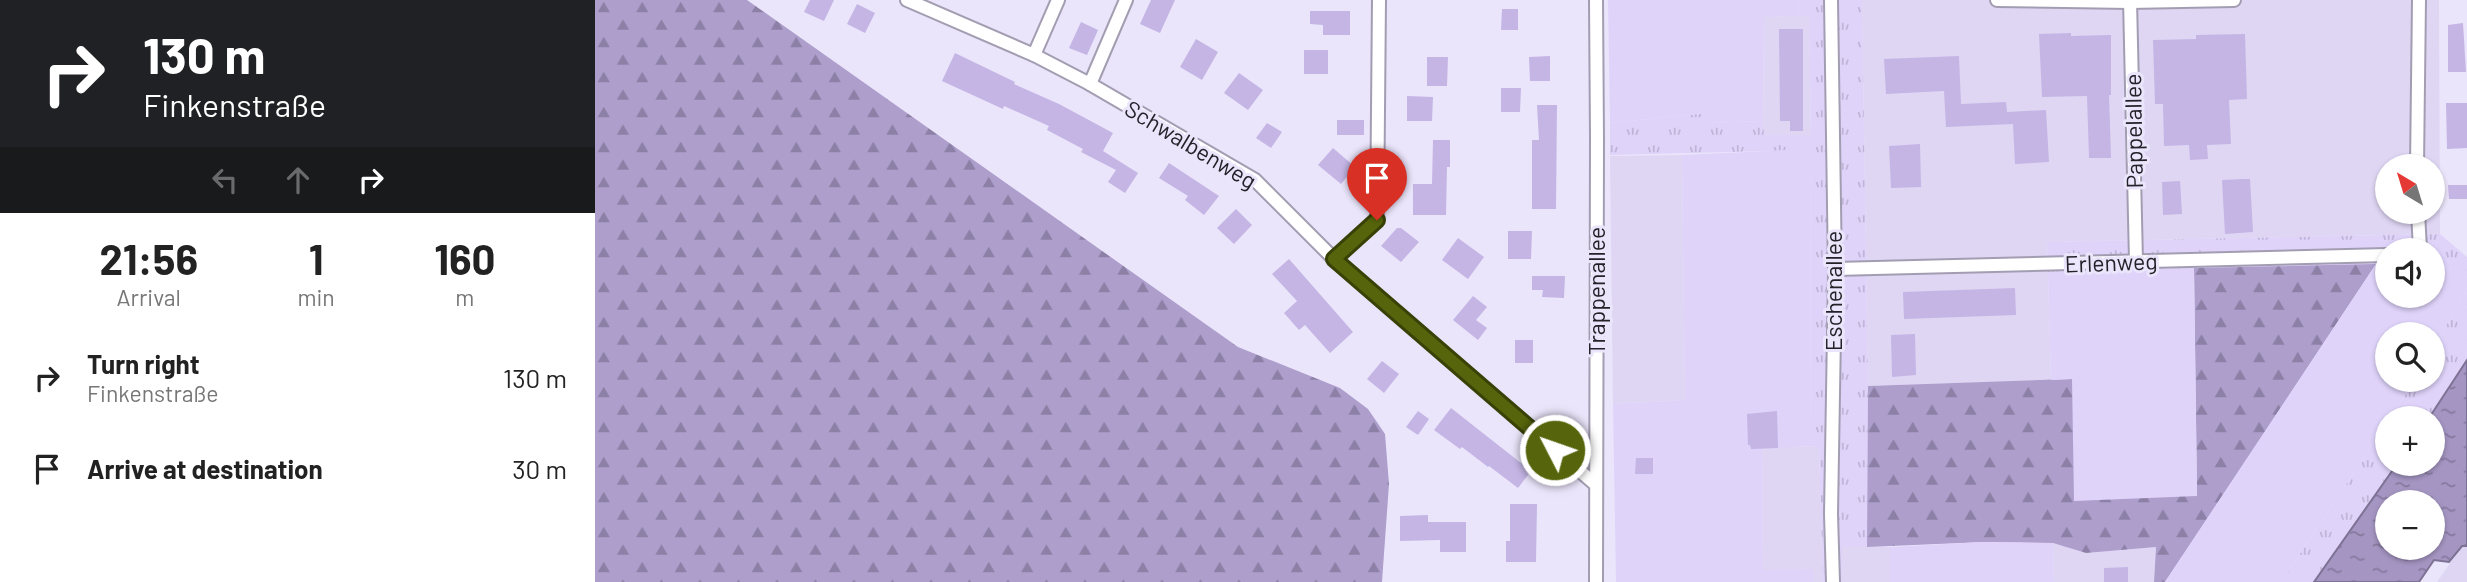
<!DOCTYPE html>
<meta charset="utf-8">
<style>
:root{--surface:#fff;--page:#f2f2f2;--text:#222;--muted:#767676}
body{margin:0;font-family:Barlow,sans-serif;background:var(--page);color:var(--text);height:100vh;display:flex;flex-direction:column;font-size:26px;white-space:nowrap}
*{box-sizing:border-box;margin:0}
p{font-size:23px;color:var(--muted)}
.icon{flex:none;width:38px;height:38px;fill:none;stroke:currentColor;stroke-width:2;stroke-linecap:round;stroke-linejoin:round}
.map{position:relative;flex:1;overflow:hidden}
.panel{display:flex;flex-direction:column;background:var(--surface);width:595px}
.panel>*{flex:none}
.top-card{background:#202124;color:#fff;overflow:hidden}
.needle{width:46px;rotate:322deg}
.controls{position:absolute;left:1780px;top:154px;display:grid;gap:14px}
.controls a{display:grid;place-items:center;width:70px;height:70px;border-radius:50%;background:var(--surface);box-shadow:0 2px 5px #0004;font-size:35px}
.pin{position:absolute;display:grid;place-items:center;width:60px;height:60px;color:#fff;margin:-72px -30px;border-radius:50% 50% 50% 0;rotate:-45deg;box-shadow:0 0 7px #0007}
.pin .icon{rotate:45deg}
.me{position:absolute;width:77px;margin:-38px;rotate:311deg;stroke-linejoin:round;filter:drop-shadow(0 0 5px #0008)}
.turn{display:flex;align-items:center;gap:24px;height:147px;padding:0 28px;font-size:32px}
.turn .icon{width:91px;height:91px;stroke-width:2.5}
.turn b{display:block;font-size:49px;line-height:60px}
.lanes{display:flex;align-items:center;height:66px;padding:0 28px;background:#0003;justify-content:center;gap:35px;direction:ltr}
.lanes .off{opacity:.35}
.eta{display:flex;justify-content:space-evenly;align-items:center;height:119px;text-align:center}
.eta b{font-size:42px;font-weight:700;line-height:49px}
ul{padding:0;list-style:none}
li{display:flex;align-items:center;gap:21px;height:91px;padding:0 28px}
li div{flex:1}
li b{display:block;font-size:26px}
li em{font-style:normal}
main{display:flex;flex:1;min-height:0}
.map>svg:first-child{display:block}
</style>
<main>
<section class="panel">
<div class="top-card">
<div class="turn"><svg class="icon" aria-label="right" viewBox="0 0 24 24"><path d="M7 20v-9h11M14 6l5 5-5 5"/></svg><div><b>130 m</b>Finkenstraße</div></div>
<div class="lanes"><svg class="icon off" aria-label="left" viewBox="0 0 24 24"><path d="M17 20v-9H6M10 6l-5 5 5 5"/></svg><svg class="icon off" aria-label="ahead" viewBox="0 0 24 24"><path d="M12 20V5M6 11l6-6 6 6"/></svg><svg class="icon" aria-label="right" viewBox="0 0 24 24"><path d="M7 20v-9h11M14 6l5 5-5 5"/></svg></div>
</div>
<div class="eta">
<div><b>21:56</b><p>Arrival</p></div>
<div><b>1</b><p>min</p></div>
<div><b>160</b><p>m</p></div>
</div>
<ul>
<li><svg class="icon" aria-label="right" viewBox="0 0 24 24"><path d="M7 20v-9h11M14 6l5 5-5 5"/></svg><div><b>Turn right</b><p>Finkenstraße</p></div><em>130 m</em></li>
<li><svg class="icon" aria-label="arrive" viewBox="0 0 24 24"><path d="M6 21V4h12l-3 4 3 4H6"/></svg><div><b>Arrive at destination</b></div><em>30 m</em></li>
</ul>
</section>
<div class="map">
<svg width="1872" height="582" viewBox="0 0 1872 582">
<defs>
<pattern id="grass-tufts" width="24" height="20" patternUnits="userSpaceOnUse" patternTransform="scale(1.75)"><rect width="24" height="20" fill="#dfd3fa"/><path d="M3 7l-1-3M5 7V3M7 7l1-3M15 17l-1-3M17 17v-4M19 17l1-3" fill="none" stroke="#bfb5d6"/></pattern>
<pattern id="forest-firs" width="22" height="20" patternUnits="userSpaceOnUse" patternTransform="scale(1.75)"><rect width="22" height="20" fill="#ad9ecc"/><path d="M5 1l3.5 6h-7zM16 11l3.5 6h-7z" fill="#8d80a6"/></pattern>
<pattern id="water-ripples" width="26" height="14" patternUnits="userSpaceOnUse" patternTransform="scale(1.75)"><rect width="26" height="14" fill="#a495c2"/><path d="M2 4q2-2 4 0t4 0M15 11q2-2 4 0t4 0" fill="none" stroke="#85799e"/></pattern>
</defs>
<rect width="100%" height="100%" fill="#ebe5fb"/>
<g fill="#dfd6f4" fill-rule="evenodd">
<path d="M1267,0H1844L1845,234L1452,242L1456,380L1273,386ZM1792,166H1838V212H1792Z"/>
<polygon points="1214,15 1216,135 1168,135 1169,17"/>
<polygon points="1087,155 1090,400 1018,404 1015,156"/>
<polygon points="1224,446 1228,582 1218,582 1218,569 1168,571 1167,448"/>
<polygon points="1458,543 1491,553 1561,547 1559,582 1459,582"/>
<polygon points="1867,546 1872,546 1872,582 1842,582"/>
<rect x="1247" y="547" width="48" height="35"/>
</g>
<g fill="url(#grass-tufts)">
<polygon points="1203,0 1267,0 1273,386 1272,547 1247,547 1247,582 1228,582 1224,447 1216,446 1215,150 1015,155 1015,123 1112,113 1112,123 1168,121 1169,135 1216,135 1214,16 1204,16"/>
<polygon points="1845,234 1872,257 1872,278 1861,269 1838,268 1838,250 1792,250 1792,265 1453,272 1452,242"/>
<polygon points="1872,288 1872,360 1834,418 1795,418 1820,380 1838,380 1838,349"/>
<polygon points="1792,423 1792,464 1802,464 1719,582 1686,582"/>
</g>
<g fill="url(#forest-firs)">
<polygon points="0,0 152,0 643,347 745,388 773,409 790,434 794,484 787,582 0,582"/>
<polygon points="1781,264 1570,582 1559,582 1561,547 1491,553 1458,543 1389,542 1272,547 1273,386 1477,379 1602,496 1599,268"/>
</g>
<g fill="#dfd3fa">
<polygon points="1013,0 1203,0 1204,16 1169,17 1168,121 1112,123 1111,113 1015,123"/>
<polygon points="1215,149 1216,446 1167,449 1168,570 1218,569 1218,582 1021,582 1018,404 1090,400 1087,155"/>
<polygon points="1781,264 1792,265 1792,296 1838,296 1838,268 1861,269 1872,278 1872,288 1838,349 1838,334 1792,334 1792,380 1820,380 1795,418 1792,418 1792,423 1686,582 1570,582"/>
<polygon points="1599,268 1602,496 1479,501 1477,379 1456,380 1453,272"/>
<polygon points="1389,542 1458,543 1459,582 1295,582 1295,547"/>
</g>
<path fill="url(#water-ripples)" stroke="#7e7294" stroke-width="2" fill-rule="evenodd" d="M1872,360V546H1867L1854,562L1839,560L1824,582H1719L1802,464H1838V418H1834ZM1792,502H1838V548H1792Z"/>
<g fill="#c4b5e5">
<polygon points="215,0 239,0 229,21 209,12"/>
<polygon points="556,0 580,0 565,33 545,24"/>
<polygon points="262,4 280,13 270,33 252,24"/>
<polygon points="907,9 923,9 923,30 906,30"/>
<polygon points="715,11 755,11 755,35 728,35 728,25 715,24"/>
<polygon points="486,22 503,30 492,55 474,48"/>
<polygon points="1868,23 1871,72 1853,72 1853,25"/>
<polygon points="1184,29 1208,29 1208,131 1195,131 1195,121 1185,121"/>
<polygon points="1476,33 1476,36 1516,35 1516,95 1514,95 1516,158 1494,158 1492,96 1447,97 1444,34"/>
<polygon points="1650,34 1652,99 1634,100 1636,144 1612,145 1613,159 1595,160 1594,145 1569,146 1568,104 1560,104 1558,40 1601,39 1601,35"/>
<polygon points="601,39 623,52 607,80 585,67"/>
<rect x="709" y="50" width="24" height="24"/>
<polygon points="360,53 420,82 419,84 464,104 518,133 508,151 543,173 530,193 513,182 521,170 486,152 488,149 452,130 454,126 409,106 408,109 347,81"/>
<polygon points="955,56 955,81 935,81 934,57"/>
<polygon points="1364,56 1366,104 1411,102 1412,112 1451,110 1454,162 1420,164 1418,124 1351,127 1349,91 1291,94 1289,59"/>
<polygon points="832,57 853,57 852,86 832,86"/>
<polygon points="644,73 668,90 653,110 629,93"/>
<polygon points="906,88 926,88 925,112 906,112"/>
<polygon points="812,96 838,97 837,121 812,121"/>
<polygon points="1851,103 1872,103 1872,148 1852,149"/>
<polygon points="942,105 962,105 961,209 937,209 937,140 944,140"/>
<rect x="742" y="120" width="27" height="15"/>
<polygon points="672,123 687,132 676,148 661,138"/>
<polygon points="838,140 855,140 855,167 852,167 851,215 818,215 818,184 837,184"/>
<polygon points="1325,144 1326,187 1296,188 1294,146"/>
<polygon points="738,148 760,167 746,184 723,165"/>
<polygon points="574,163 624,196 609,215 590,200 593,196 564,178"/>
<polygon points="1648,179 1655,179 1658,232 1630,234 1627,180"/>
<polygon points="1585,181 1587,214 1568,215 1567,182"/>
<polygon points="1853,185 1872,185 1872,199 1854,199"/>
<polygon points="641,209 657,225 639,244 622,228"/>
<polygon points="802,228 806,228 824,242 806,262 786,246"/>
<polygon points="913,231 937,231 936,259 913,259"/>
<polygon points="863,238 889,257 873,279 847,260"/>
<polygon points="694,259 758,332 735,353 710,325 704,330 689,313 702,301 677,274"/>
<polygon points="937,276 970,276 969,298 947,297 948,290 937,290"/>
<polygon points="1420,288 1421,315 1309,319 1308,292"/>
<polygon points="878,296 892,307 881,320 892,328 883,340 858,320"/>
<polygon points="1320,334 1321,375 1297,377 1296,335"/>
<rect x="920" y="340" width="18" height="23"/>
<polygon points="787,361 804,374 789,393 772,379"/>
<polygon points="856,408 936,471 923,488 894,466 893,467 867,447 865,449 839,430"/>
<polygon points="823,411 834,419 823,435 811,427"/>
<polygon points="1182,411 1183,448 1156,449 1155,445 1153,445 1152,414"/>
<polygon points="1041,458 1058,458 1058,474 1040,474"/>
<polygon points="915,504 942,504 941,562 911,562 911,541 915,541"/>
<polygon points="833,515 833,522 871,522 871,552 845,552 845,540 805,541 805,516"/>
<polygon points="1533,567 1533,582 1509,582 1509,568"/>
</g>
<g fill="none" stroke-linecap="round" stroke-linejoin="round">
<defs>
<g id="minor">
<polyline points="312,0 439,55 495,84 660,180 739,259 1000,484"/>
<polyline points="1001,0 1002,139 1001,582"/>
<polyline points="1236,0 1240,273 1236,514 1238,582"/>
<polyline points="1402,0 1535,2 1639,0"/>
<polyline points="1535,0 1541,261"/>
<polyline points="439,55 463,0"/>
<polyline points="495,84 531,0"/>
<polyline points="1822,166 1824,0"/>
<polyline points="1823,212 1825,250"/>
<polyline points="739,259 782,220 784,0"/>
<polyline points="1240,269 1792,255"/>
</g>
</defs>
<use href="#minor" stroke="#a39db2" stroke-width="16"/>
<use href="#minor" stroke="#fff" stroke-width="12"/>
</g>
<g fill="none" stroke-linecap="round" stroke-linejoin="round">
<defs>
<polyline id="route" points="782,220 739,259 960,450"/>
</defs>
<use href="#route" stroke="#384207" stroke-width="18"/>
<use href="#route" stroke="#56650b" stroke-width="12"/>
</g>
<g text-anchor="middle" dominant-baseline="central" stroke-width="6" stroke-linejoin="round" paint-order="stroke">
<g font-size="23" fill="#242129" stroke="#ebe5fb">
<text transform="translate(1538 131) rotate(-91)">Pappelallee</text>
<text transform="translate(596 144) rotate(31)">Schwalbenweg</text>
<text transform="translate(1516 262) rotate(-2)">Erlenweg</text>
<text transform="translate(1001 291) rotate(-90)">Trappenallee</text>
<text transform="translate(1238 291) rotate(-90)">Eschenallee</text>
</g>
</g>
</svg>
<div class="controls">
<a><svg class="needle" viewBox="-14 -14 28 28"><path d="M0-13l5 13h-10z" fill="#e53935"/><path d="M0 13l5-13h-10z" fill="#767676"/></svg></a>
<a><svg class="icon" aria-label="sound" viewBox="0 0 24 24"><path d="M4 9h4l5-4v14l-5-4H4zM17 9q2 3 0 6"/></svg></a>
<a><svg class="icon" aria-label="search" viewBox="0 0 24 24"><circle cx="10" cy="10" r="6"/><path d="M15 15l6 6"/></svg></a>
<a>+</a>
<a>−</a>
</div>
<div class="pin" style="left:782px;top:220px;background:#d93025"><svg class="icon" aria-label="arrive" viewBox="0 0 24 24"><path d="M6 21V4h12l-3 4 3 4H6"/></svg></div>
<svg class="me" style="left:960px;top:450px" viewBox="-20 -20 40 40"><circle r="17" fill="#56650b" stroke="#fff" stroke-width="3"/><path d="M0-11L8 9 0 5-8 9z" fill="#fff"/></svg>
</div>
</main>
